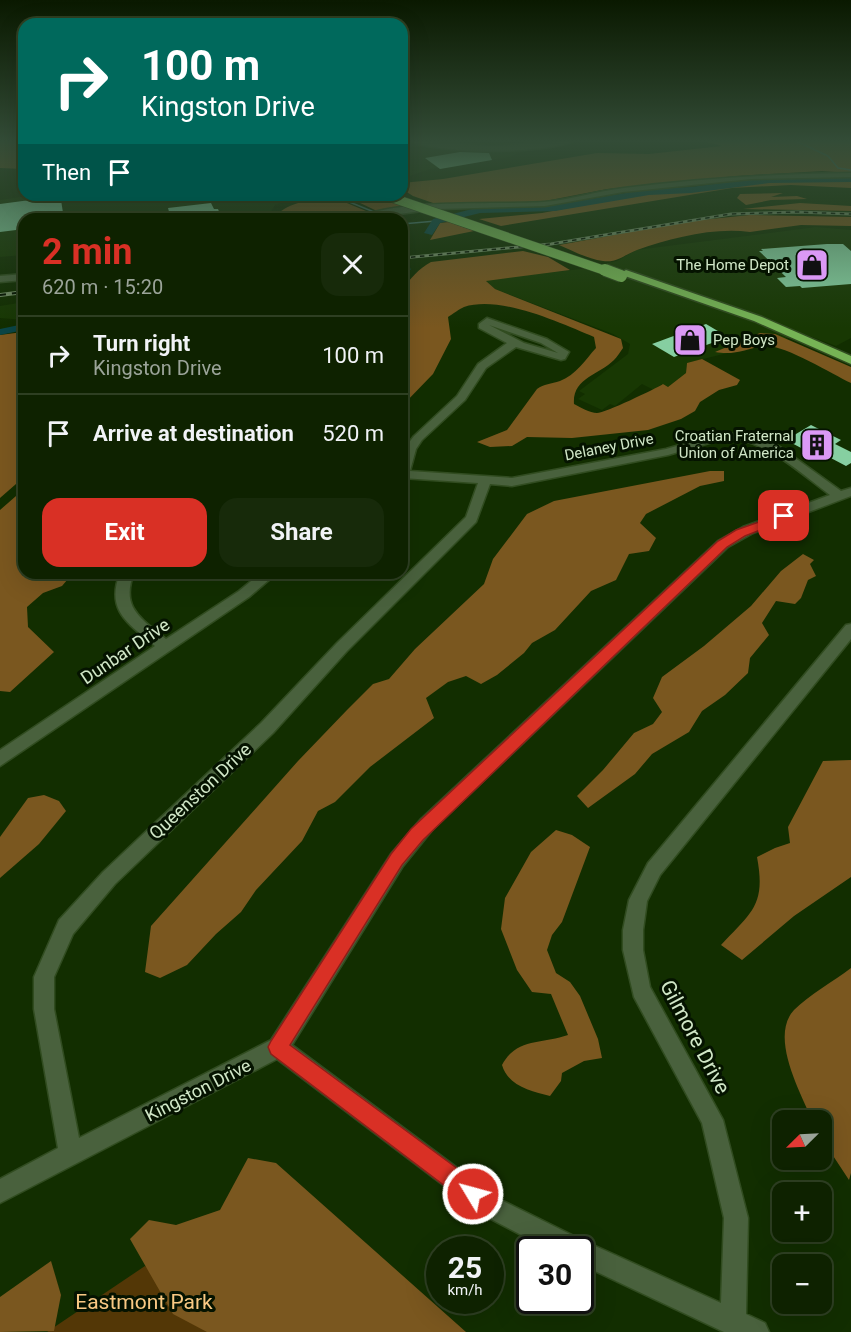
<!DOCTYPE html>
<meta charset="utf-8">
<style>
:root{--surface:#0e2200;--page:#172a0a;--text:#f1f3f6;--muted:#9ba499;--line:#2e3f22;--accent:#d93025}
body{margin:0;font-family:Roboto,sans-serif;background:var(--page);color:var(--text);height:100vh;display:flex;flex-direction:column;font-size:22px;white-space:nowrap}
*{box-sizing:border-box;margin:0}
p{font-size:20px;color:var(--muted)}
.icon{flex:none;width:33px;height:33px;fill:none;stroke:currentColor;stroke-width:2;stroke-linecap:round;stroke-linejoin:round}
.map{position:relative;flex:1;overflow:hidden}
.details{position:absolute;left:18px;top:213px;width:390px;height:366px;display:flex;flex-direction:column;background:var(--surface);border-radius:18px;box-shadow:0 6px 24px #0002,0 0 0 2px var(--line)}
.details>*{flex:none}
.hud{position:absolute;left:18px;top:18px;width:390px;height:183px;border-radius:18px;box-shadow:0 6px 24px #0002,0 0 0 2px var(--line);background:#00695c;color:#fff;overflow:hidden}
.needle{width:39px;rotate:246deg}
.buttons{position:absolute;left:772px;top:1110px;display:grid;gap:12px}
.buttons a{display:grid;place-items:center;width:60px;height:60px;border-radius:12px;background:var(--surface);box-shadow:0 6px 24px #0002,0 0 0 2px var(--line);font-size:30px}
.speed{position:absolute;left:426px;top:1236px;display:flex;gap:12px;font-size:30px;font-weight:700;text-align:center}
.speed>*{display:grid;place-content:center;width:78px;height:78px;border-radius:50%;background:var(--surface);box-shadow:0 6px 24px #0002,0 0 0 2px var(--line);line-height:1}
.speed small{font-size:15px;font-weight:400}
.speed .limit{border:3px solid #111;border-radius:9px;background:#fff;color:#111}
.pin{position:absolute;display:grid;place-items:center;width:51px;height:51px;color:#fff;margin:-26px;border-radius:12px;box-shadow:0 3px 9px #0006}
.me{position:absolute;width:66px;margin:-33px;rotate:307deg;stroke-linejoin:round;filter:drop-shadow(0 0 4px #0008)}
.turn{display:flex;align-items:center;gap:21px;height:126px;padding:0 24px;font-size:27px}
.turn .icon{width:78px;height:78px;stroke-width:2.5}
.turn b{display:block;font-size:42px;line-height:51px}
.then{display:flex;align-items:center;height:57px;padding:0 24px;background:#0003;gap:12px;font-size:22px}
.round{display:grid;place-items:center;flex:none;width:63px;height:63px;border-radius:18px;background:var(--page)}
.head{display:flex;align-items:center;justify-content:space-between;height:102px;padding:0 24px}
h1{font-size:36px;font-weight:700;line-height:45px;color:var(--accent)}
.button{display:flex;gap:12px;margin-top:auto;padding:12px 24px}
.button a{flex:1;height:69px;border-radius:18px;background:var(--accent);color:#fff;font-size:24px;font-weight:700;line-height:69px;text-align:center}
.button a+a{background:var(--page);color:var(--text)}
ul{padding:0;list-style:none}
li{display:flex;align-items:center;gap:18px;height:78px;padding:0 24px;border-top:2px solid var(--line)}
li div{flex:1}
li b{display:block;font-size:22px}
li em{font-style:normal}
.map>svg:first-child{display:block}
</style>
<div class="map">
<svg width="851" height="1332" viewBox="0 0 851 1332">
<rect width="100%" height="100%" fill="#122e00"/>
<g fill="#183803">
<polygon points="402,141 588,141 527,149 510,157 430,169 402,179"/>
<polygon points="35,195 302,195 275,205 266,219 24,219 24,255 0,257 0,200"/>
<polygon points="816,227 851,230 851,338 836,346 804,334 687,363 686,373 668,387 662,384 654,390 642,384 615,406 610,404 602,410 578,399 585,394 579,391 628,354 630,344 613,334 495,289 485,280 581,269 617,261 636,250"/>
<polygon points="24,302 24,320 0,318 0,306"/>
</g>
<polygon fill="#533706" points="145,1266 236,1332 47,1332"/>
<g fill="#7a571f">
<polygon points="0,141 24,141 24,169 0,168"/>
<polygon points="704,141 851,141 851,173 822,171 736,176 607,189 545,201 510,203 436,204 413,196 402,189 402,183 443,179 597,153 649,154 722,146"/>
<polygon points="840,179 851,180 851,188 791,185 732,188 501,226 479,219 542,213 643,194 691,192 759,183"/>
<polygon points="783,193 771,197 797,196 807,199 771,200 746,205 737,198 740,194"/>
<path d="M326,195H375L406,207L377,211L358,202L343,199L342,201L366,211L367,213L353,219H274C285,202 308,202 326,195Z"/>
<polygon points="800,203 851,206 851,211 743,209"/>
<path d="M750,215L851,217V226L801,225L750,232C714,227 671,238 637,250C624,255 617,263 603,261C588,259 573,251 559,245L691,221Z"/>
<polygon points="449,222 474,231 430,240 440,223"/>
<path d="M523,251L548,257L570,270L486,281L495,289L621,339L623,348C620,352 617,357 614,360C599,375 572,378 574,404C580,407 590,413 597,413C605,413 655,389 663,384L668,387L686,373L687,363L702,359L740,380L737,385L719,390L700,402L695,411L681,419L648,430L572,438L527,437L512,446L490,447L477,442L507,430L537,389C544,384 551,384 560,381C576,375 585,360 596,348L594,337C560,323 501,295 464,307C459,309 453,314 448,317L451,339L433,374L402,406V290C411,278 418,269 431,262Z"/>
<polygon points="23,332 24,477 0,498 0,335"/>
<path d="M760,333L775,334L851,367V383C832,374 785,345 766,346C746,348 736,356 715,352Z"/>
<polygon points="710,471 724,471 724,481 700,486 646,514 640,523 656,538 649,551 629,554 616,580 591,591 555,630 532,643 524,653 497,675 481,684 466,676 448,682 426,698 434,718 370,767 335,802 318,811 302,841 256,890 241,912 216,934 187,965 160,978 145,972 151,926 298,761 347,710 373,684 389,679 415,649 484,584 493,559 527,514 554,501"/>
<polygon points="24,489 24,573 73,573 62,586 43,593 27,607 28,627 54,652 10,692 0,691 0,510"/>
<polygon points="803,554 814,560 810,564 816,576 808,580 801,598 795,604 776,601 762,623 769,635 750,658 748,673 725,695 702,711 689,732 652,754 635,774 588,808 577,796 603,770 634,733 653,724 662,712 653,698 662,677 704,646 751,606 781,571"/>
<path d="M851,760V877L794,916L742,960L721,945C752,912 766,905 757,857L775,848L790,843L788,827L823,761Z"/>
<polygon points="44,795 59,801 66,811 39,844 0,878 0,837 28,798"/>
<path d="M556,830L572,835L590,847L562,922L552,935L547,950L556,973L570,982L580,996L598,1039L602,1058L584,1061L562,1073L561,1081L550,1096C531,1091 508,1086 502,1065C516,1038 542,1044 568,1035L551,994L532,992L517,970L501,929L505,898L531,852Z"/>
<path d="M851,968V1173L849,1180L822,1139V1120H812C801,1093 769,1037 794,1010C809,995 834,981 851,968Z"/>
<polygon points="248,1158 276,1163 466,1332 207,1332 173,1314 130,1239 149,1220 176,1225 220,1210"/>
<polygon points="51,1261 61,1295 54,1331 0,1332 0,1297"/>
</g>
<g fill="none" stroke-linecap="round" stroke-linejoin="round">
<g stroke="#46766d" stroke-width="1.5">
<polyline points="796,141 828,156 838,168 851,170"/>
<polyline points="347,201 374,212"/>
<polyline points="380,215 385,219"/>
<polyline points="402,224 436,221"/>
</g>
<g fill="#0b4647" fill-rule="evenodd">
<polygon points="851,176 851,182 769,183 691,193 649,195 555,211 480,213 440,223 432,235 424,233 433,219 480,207 555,205 649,189 691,187 769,177"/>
<polygon points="406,266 411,269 402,277 402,267"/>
<polygon points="24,324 24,330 0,335 0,329"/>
</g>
</g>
<g fill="#86cfa1">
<polygon points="460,152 489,153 492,160 440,169 425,158"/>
<polygon points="53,197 53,201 61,200 64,219 24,219 24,229 0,232 0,204"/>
<polygon points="211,203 214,209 218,209 222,219 171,219 168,208"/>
<polygon points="827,244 843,244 851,251 851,284 802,288 800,286 786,287 777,278 786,277 759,251 763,251 761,249"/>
<polygon points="706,324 728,337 674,357 652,344"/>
<polygon points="811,425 841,440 835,444 851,452 851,463 846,466 808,446 803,449 786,440"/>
</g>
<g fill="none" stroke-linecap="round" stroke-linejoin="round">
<defs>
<g id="minor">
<path d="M411,141L492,146L573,141C548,154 436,154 411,141Z"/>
<path d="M851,173V177L751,179L623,192L545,206L438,209L359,219C388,198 503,205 543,202C570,200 597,191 624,188C700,178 775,174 851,173Z"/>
<polygon points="24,274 24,280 0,282 0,276"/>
<path d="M487,318L547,339L569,352L565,359L561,360L516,347L486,368L465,400L422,440L416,449L410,471L512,478L666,449L715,435L738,433L767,440L780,447L841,491L851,488V496L753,533L728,547L433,829L403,866L292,1045L499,1199L582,1240L721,1303L724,1218L702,1123L634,997L623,950V930L629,900L648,863L846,625L851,624V639L660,875L647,901L643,930V950L650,987L723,1120L748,1218L746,1314L765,1323L769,1332H724L580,1264V1250H550L483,1215L277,1059L0,1203V1179L58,1148L34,1009V977L59,920L103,872L261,723L337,643L466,517L478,483L402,478V457L404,449L414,436L457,396L478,364L507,343L479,328V324ZM489,325L541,343L558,353L524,343ZM738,439C775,448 800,473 830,495L743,527L718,541L421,819L391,854L271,1040L79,1138L54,1009V977L73,934L115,884L273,733L347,651L476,522L490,484L512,486L668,455L716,441Z"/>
<path d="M120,573H134C120,608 142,619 166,639L239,591L261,573H277L249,597L0,766V750L155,646C129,624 105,611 120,573Z"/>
</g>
<polygon id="highway" points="626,270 762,317 851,356 851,364 754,321 622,275 621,273"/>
</defs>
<use href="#minor" stroke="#314c20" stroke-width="3"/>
<use href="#highway" stroke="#314c20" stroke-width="3"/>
<use href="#minor" fill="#49613d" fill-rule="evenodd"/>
<use href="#highway" fill="#76b355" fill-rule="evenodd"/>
<defs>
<polyline id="rail-far1" points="402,258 551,244 731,214 798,212 851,214"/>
<g id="rail">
<polyline points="0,295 24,292"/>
<polyline points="21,305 24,305"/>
</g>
</defs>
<use href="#rail-far1" stroke="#748d66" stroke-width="3"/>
<use href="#rail" stroke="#748d66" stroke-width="4"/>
<use href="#rail-far1" stroke="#051300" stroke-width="1.5" stroke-dasharray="4.5" stroke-linecap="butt"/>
<use href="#rail" stroke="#051300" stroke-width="2" stroke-dasharray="6" stroke-linecap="butt"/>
<defs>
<polyline id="highway-bridge-far1" points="384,195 609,272"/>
<polyline id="highway-bridge" points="605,270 621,276"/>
</defs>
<use href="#highway-bridge-far1" stroke="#314c20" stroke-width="10" stroke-linecap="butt"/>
<use href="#highway-bridge" stroke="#314c20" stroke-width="14" stroke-linecap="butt"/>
<use href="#highway-bridge-far1" stroke="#76b355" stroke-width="9"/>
<use href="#highway-bridge" stroke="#76b355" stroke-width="12"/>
</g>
<linearGradient id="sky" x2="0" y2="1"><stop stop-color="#0a1900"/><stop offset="0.43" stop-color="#334c37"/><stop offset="1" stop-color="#334c37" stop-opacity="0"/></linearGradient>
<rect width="851" height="328" fill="url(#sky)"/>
<polygon fill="#d93025" stroke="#8d1f18" stroke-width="1.5" points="784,513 790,516 789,519 745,536 727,547 423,840 402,865 290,1045 481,1186 484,1194 481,1202 473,1205 466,1202 271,1054 268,1047 271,1041 391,854 411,829 718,541 736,530"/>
<defs>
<symbol id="shop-square" viewBox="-11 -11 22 22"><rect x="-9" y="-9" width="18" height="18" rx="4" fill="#db99f5" stroke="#051300"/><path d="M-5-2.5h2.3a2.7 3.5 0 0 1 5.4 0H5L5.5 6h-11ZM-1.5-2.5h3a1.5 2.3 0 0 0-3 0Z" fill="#111"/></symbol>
<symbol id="building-square" viewBox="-11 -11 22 22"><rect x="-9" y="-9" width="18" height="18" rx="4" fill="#db99f5" stroke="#051300"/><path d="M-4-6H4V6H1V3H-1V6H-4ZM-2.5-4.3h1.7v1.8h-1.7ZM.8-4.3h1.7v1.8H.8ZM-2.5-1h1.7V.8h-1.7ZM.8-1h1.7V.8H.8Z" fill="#111"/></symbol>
</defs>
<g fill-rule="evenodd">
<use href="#shop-square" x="793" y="246" width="38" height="38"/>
<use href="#shop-square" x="671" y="321" width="38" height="38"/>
<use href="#building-square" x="798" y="426" width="38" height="38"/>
</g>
<g text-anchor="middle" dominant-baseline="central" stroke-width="6" stroke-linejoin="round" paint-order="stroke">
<g font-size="15" fill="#d1e7c7" stroke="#051300" text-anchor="end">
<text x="789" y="265">The Home Depot</text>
<text x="713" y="340" text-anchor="start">Pep Boys</text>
<text x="794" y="436">Croatian Fraternal<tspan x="794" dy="17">Union of America</tspan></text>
</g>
<g font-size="15" fill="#d1e7c7" stroke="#051300">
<text transform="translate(609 447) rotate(-11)">Delaney Drive</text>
</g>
<g font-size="18" fill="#d1e7c7" stroke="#051300">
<text transform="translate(125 651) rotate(-34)">Dunbar Drive</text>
<text transform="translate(200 791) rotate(-43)">Queenston Drive</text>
<text transform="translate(198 1090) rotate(-27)">Kingston Drive</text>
</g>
<g font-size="21" fill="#d1e7c7" stroke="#051300">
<text transform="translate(695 1037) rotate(62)">Gilmore Drive</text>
</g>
<g font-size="21" fill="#f9c983" stroke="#051300">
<text x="144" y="1302">Eastmont Park</text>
</g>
</g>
</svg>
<div class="buttons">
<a><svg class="needle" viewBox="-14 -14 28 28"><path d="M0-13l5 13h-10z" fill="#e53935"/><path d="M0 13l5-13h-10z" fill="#9ba499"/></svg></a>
<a>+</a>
<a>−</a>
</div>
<div class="speed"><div>25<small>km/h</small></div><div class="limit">30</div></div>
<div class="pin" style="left:784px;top:516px;background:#d93025"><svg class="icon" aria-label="arrive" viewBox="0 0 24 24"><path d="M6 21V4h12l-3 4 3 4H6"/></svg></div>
<svg class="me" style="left:473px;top:1194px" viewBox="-20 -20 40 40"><circle r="17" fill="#d93025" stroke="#fff" stroke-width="3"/><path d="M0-11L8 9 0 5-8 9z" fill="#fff"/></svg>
<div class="hud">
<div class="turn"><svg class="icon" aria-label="right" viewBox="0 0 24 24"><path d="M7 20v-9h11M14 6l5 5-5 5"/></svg><div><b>100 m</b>Kingston Drive</div></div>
<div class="then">Then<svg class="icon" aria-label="arrive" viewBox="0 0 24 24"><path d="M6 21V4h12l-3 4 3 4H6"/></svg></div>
</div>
<section class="details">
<div class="head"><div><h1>2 min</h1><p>620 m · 15:20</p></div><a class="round"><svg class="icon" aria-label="close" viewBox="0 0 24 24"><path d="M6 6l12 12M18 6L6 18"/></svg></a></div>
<ul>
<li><svg class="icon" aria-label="right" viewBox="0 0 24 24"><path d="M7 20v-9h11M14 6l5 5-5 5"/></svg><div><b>Turn right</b><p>Kingston Drive</p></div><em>100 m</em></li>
<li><svg class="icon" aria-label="arrive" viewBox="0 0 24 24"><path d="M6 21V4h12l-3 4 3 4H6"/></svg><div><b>Arrive at destination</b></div><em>520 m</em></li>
</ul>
<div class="button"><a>Exit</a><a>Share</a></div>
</section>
</div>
